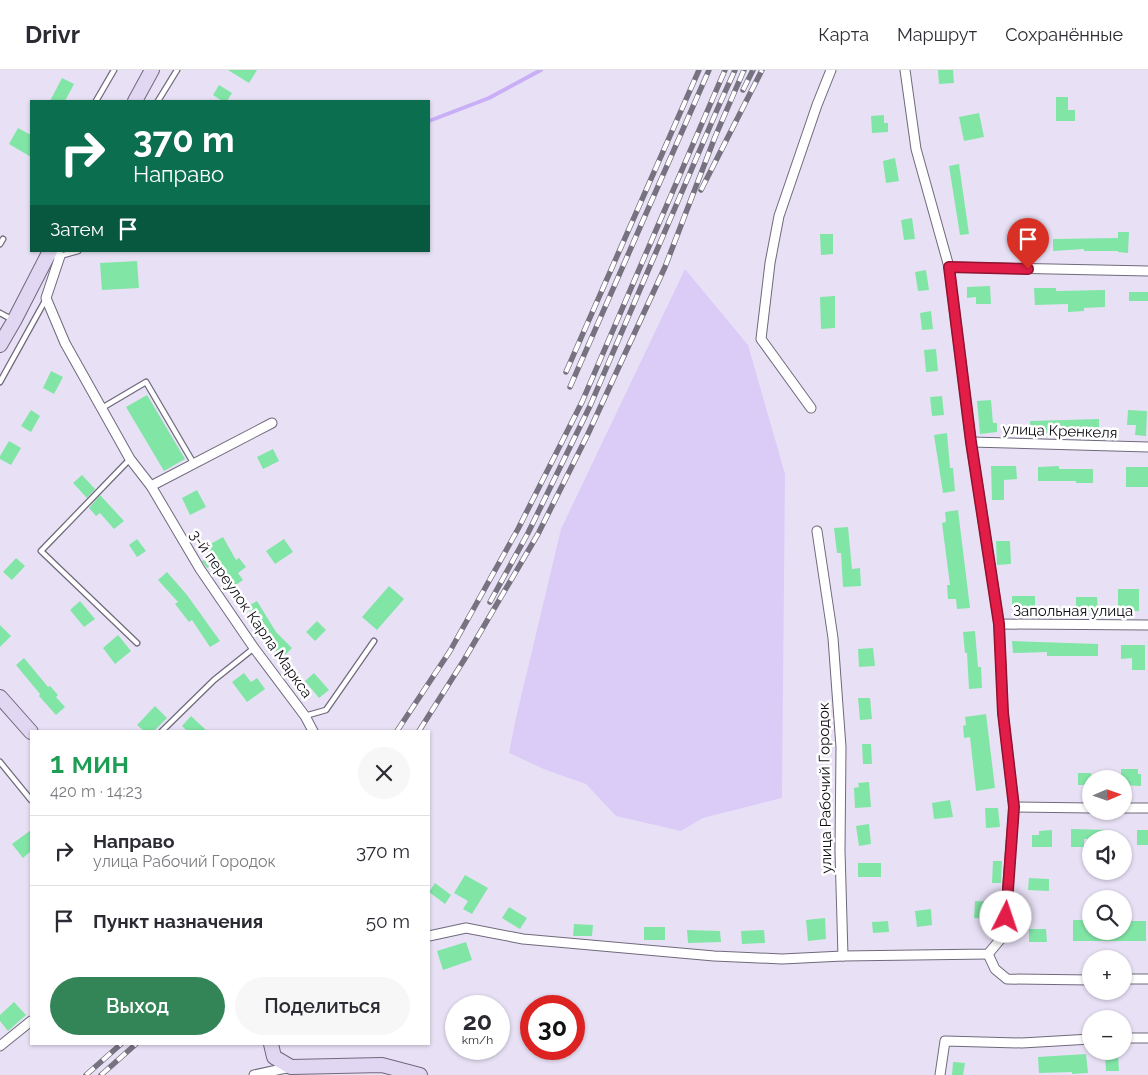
<!DOCTYPE html>
<html lang="ru">
<meta charset="utf-8">
<style>
:root{--surface:#fff;--page:#f7f7f7;--text:#2b2b33;--muted:#7c7c81;--line:#e1e1e2;--accent:#338456}
body{margin:0;font-family:Raleway,sans-serif;background:var(--page);color:var(--text);height:100vh;display:flex;flex-direction:column;font-size:19px;white-space:nowrap}
*{box-sizing:border-box;margin:0}
p{font-size:16px;color:var(--muted)}
.icon{flex:none;width:28px;height:28px;fill:none;stroke:currentColor;stroke-width:2;stroke-linecap:round;stroke-linejoin:round}
.map{position:relative;flex:1;overflow:hidden}
.sheet{position:absolute;left:30px;top:660px;width:400px;height:315px;display:flex;flex-direction:column;background:var(--surface);border-radius:0px;box-shadow:0 1px 4px #0004}
.sheet>*{flex:none}
.hud{position:absolute;left:30px;top:30px;width:400px;height:152px;border-radius:0px;box-shadow:0 1px 4px #0004;background:#0b6e4f;color:#fff;overflow:hidden}
.needle{width:32px;rotate:88deg}
.fabs{position:absolute;left:1082px;top:700px;display:grid;gap:10px}
.fabs a{display:grid;place-items:center;width:50px;height:50px;border-radius:50%;background:var(--surface);box-shadow:0 1px 4px #0004;font-size:25px}
.speed{position:absolute;left:445px;top:925px;display:flex;gap:10px;font-size:25px;font-weight:700;text-align:center}
.speed>*{display:grid;place-content:center;width:65px;height:65px;border-radius:50%;background:var(--surface);box-shadow:0 1px 4px #0004;line-height:1}
.speed small{font-size:12px;font-weight:400}
.speed .limit{border:8px solid #d22;background:#fff;color:#111}
.pin{position:absolute;display:grid;place-items:center;width:42px;height:42px;color:#fff;margin:-51px -21px;border-radius:50% 50% 50% 0;rotate:-45deg;box-shadow:0 0 5px #0007}
.pin .icon{rotate:45deg}
.me{position:absolute;width:55px;margin:-28px;rotate:4deg;stroke-linejoin:round;filter:drop-shadow(0 0 4px #0008)}
.turn{display:flex;align-items:center;gap:18px;height:105px;padding:0 20px;font-size:22px}
.turn .icon{width:65px;height:65px;stroke-width:2.5}
.turn b{display:block;font-size:35px;line-height:42px}
.then{display:flex;align-items:center;height:48px;padding:0 20px;background:#0003;gap:10px;font-size:19px}
.round{display:grid;place-items:center;flex:none;width:52px;height:52px;border-radius:26px;background:var(--page)}
.head{display:flex;align-items:center;justify-content:space-between;height:85px;padding:0 20px}
h1{font-size:30px;font-weight:600;line-height:38px;color:#1e9e55}
.action{display:flex;gap:10px;margin-top:auto;padding:10px 20px}
.action a{flex:1;height:58px;border-radius:30px;background:var(--accent);color:#fff;font-size:20px;font-weight:600;line-height:58px;text-align:center}
.action a+a{background:var(--page);color:var(--text)}
ul{padding:0;list-style:none}
li{display:flex;align-items:center;gap:15px;height:70px;padding:0 20px;border-top:1px solid var(--line)}
li div{flex:1}
li b{display:block;font-size:19px}
li em{font-style:normal}
header{display:flex;align-items:center;gap:30px;box-sizing:border-box;height:70px;padding:0 25px;background:var(--surface);border-bottom:1px solid var(--line)}
header strong{font-size:24px}
nav{display:flex;gap:28px;margin-inline-start:auto;font-size:18px}
.map>svg:first-child{display:block}
</style>
<header>
<strong>Drivr</strong>
<nav><a>Карта</a><a>Маршрут</a><a>Сохранённые</a></nav>
</header>
<div class="map">
<svg width="1148" height="1005" viewBox="0 0 1148 1005">
<rect width="100%" height="100%" fill="#e8e1f6"/>
<polygon fill="#dbccf7" points="685,199 748,275 785,404 782,728 703,748 681,761 616,746 586,714 546,700 509,683 515,652 561,459"/>
<g fill="none" stroke-linecap="round" stroke-linejoin="round">
<polyline stroke="#c9aff7" stroke-width="4" points="429,51 489,28 541,0"/>
</g>
<g fill="#81e5a6">
<polygon points="228,0 257,0 249,13"/>
<polygon points="938,0 953,0 954,13 939,14"/>
<polygon points="62,8 74,14 65,31 50,31"/>
<polygon points="219,15 232,23 227,31 222,31 213,25"/>
<polygon points="1056,27 1068,27 1068,40 1075,40 1075,51 1056,51"/>
<polygon points="979,43 984,67 964,71 959,47"/>
<polygon points="884,45 884,53 888,53 888,62 872,63 871,46"/>
<polygon points="18,58 31,65 31,87 9,74"/>
<polygon points="895,88 899,111 886,113 883,91"/>
<polygon points="959,94 969,164 960,165 949,96"/>
<polygon points="912,148 915,169 904,170 901,150"/>
<polygon points="1118,162 1129,162 1128,183 1118,182 1118,181 1084,181 1084,179 1053,181 1053,169 1118,168"/>
<polygon points="820,164 833,164 833,184 821,185"/>
<polygon points="1030,170 1030,182 1014,183 1014,171"/>
<polygon points="137,191 139,218 102,220 100,193"/>
<polygon points="926,200 929,220 918,221 915,202"/>
<polygon points="990,216 991,234 976,234 976,227 967,228 967,217"/>
<polygon points="1034,218 1056,218 1056,221 1105,220 1105,237 1084,238 1084,241 1068,242 1068,234 1035,235"/>
<rect x="1129" y="222" width="19" height="9"/>
<polygon points="835,226 835,258 821,259 820,227"/>
<polygon points="931,241 933,259 922,260 920,243"/>
<polygon points="936,279 938,301 926,302 924,280"/>
<polygon points="51,301 63,307 54,324 43,318"/>
<polygon points="147,325 185,389 164,401 126,337"/>
<polygon points="942,326 944,345 932,346 930,327"/>
<polygon points="991,330 993,353 997,353 997,362 980,364 977,331"/>
<polygon points="31,340 40,346 31,362 21,356"/>
<polygon points="1128,340 1147,341 1146,366 1135,365 1136,355 1127,355"/>
<polygon points="1099,349 1099,361 1030,364 1030,351"/>
<polygon points="947,363 950,398 953,398 955,421 943,423 934,365"/>
<polygon points="9,371 21,378 11,395 0,389 0,386"/>
<polygon points="273,379 279,391 263,399 257,387"/>
<polygon points="991,396 1016,396 1017,409 1004,410 1004,430 992,430"/>
<polygon points="1059,396 1059,399 1093,399 1093,413 1076,413 1076,411 1038,411 1038,397"/>
<rect x="1126" y="397" width="22" height="20"/>
<polygon points="82,405 95,419 87,428 73,413"/>
<polygon points="197,420 206,437 190,445 182,428"/>
<polygon points="100,425 124,451 114,459 100,443 96,446 89,438"/>
<polygon points="958,440 970,538 957,539 956,529 948,529 947,515 950,515 942,453 946,452 945,442"/>
<polygon points="848,457 852,499 860,498 861,516 843,517 841,483 837,483 834,458"/>
<polygon points="223,467 236,490 239,488 246,497 238,503 243,510 234,516 217,492 207,498 202,491 212,485 207,476"/>
<polygon points="137,469 146,481 137,487 129,475"/>
<polygon points="284,469 293,482 275,494 266,481"/>
<polygon points="996,471 1010,471 1011,494 997,495"/>
<polygon points="16,488 25,496 12,510 3,502"/>
<polygon points="167,502 187,525 220,571 210,577 192,550 189,552 175,534 178,532 158,510"/>
<polygon points="389,516 404,529 377,560 362,547"/>
<polygon points="1118,519 1139,519 1139,541 1118,542"/>
<rect x="1012" y="526" width="23" height="12"/>
<polygon points="1076,527 1097,527 1098,541 1076,542"/>
<polygon points="80,531 95,549 84,557 70,540"/>
<polygon points="257,531 276,562 292,578 282,588 270,574 247,537"/>
<polygon points="317,551 326,560 315,571 306,562"/>
<polygon points="0,555 11,566 0,577"/>
<polygon points="975,561 978,597 981,597 982,618 969,619 967,583 965,583 963,562"/>
<polygon points="118,565 131,581 115,594 103,578"/>
<polygon points="1012,571 1098,574 1098,586 1047,586 1047,582 1013,583"/>
<polygon points="1121,575 1145,575 1145,600 1132,600 1132,588 1121,589"/>
<polygon points="873,578 875,596 859,597 858,579"/>
<polygon points="24,588 48,617 50,616 58,625 56,627 65,637 56,645 39,626 40,624 16,595"/>
<polygon points="244,603 251,612 257,608 265,619 247,632 232,612"/>
<polygon points="314,603 329,620 319,628 305,611"/>
<polygon points="858,628 870,628 872,649 860,650"/>
<polygon points="155,636 167,648 154,661 144,661 137,655"/>
<polygon points="986,644 995,718 976,721 970,667 964,668 963,656 966,655 965,647"/>
<polygon points="191,646 207,661 187,661 182,656"/>
<polygon points="862,674 871,674 872,694 863,694"/>
<polygon points="1121,699 1138,699 1138,704 1141,704 1141,716 1124,715 1124,709 1121,709"/>
<rect x="1078" y="703" width="13" height="12"/>
<polygon points="869,712 871,737 855,738 854,718 859,717 858,713"/>
<polygon points="950,730 953,747 934,749 932,733"/>
<polygon points="985,738 998,738 1000,757 986,758"/>
<polygon points="869,754 871,774 859,776 856,756"/>
<polygon points="1071,759 1107,760 1107,769 1084,769 1084,777 1071,777"/>
<polygon points="31,760 31,781 23,788 12,774"/>
<polygon points="1052,760 1052,777 1032,777 1032,765 1039,765 1039,761"/>
<rect x="1137" y="760" width="11" height="15"/>
<polygon points="993,791 1002,791 1001,813 992,813"/>
<rect x="858" y="793" width="23" height="14"/>
<polygon points="465,805 488,818 472,844 463,839 468,831 454,823"/>
<polygon points="1029,808 1049,809 1049,821 1028,820"/>
<polygon points="435,813 451,825 445,834 429,822"/>
<polygon points="975,831 997,832 997,849 974,848"/>
<polygon points="509,837 527,848 520,859 502,848"/>
<polygon points="931,839 932,855 917,857 915,841"/>
<polygon points="825,848 826,869 808,871 806,850"/>
<polygon points="1073,850 1086,850 1086,857 1091,857 1091,861 1124,861 1124,851 1146,851 1146,871 1073,871"/>
<polygon points="888,851 889,862 873,863 872,852"/>
<polygon points="574,854 593,855 592,866 573,866"/>
<rect x="644" y="857" width="21" height="13"/>
<polygon points="1029,859 1046,859 1047,872 1029,872"/>
<polygon points="687,860 720,861 721,872 688,873"/>
<polygon points="764,860 765,873 742,874 741,861"/>
<polygon points="466,872 472,890 443,900 437,881"/>
<polygon points="14,932 26,945 8,961 0,951 0,945"/>
<polygon points="1086,984 1088,1003 1072,1004 1072,1002 1039,1003 1038,987"/>
<polygon points="1105,985 1118,985 1119,1001 1106,1001"/>
<polygon points="953,992 965,993 963,1005 952,1005"/>
</g>
<g fill="none" stroke-linecap="round" stroke-linejoin="round">
<defs>
<g id="lane">
<polyline points="96,31 114,0"/>
<polyline points="158,31 177,0"/>
<polyline points="0,174 3,169"/>
<polyline points="60,186 78,181"/>
<polyline points="0,243 13,250"/>
<polyline points="0,312 46,229"/>
<polyline points="102,338 146,312 194,394"/>
<polyline points="130,389 41,481 137,573"/>
<polyline points="305,646 326,640 374,571"/>
<polyline points="162,661 214,610 254,578"/>
<polyline points="0,692 31,730"/>
</g>
<g id="street">
<polyline points="51,181 60,186 46,228 65,273 130,389 151,416 200,499 254,578 305,646 313,661"/>
<polyline points="949,197 1148,201"/>
<polyline points="811,338 761,269 770,193 779,146 817,35 831,0"/>
<polyline points="971,372 1148,377"/>
<polyline points="151,416 272,353"/>
<polyline points="817,461 833,568 841,677 840,781 843,886"/>
<polyline points="999,554 1148,555"/>
<polyline points="1014,737 1091,738"/>
<polyline points="1124,738 1148,738"/>
<polyline points="429,866 466,858 523,869 714,886 782,889 843,886 988,884 1004,865 1014,737 1003,643 999,554 971,372 949,197 916,79 905,0"/>
<polyline points="988,884 995,899 1007,909 1091,910"/>
<polyline points="1124,909 1148,909"/>
<polyline points="1124,968 1148,968"/>
<polyline points="0,976 31,951"/>
<polyline points="254,1005 291,997"/>
<polyline points="940,1005 945,971 1022,973 1091,969"/>
</g>
<g id="secondary">
<polyline points="135,31 152,0"/>
<polyline points="0,275 14,251 50,181"/>
<polyline points="0,627 31,662"/>
<polyline points="271,974 274,987 291,997 382,995 420,1005"/>
</g>
</defs>
<use href="#lane" stroke="#70697c" stroke-width="7"/>
<use href="#street" stroke="#70697c" stroke-width="11"/>
<use href="#secondary" stroke="#70697c" stroke-width="16"/>
<use href="#lane" stroke="#fff" stroke-width="4.5"/>
<use href="#street" stroke="#fff" stroke-width="9"/>
<use href="#secondary" stroke="#e2d7f3" stroke-width="14"/>
<defs>
<g id="rail">
<polyline points="743,20 753,0"/>
<polyline points="701,120 762,0"/>
<polyline points="566,302 699,0"/>
<polyline points="570,317 709,0"/>
<polyline points="490,532 528,463 590,336 720,33 735,0"/>
<polyline points="397,661 450,581 518,459 582,332 725,0"/>
<polyline points="419,661 464,590 538,464 587,366 665,197 715,67 744,0"/>
<polyline points="86,1005 121,974"/>
<polyline points="101,1005 136,974"/>
</g>
</defs>
<use href="#rail" stroke="#777280" stroke-width="5.5"/>
<use href="#rail" stroke="#fff" stroke-width="4" stroke-dasharray="11" stroke-linecap="butt"/>
</g>
<g fill="none" stroke-linecap="round" stroke-linejoin="round">
<defs>
<polyline id="route" points="1006,847 1014,737 1003,643 999,554 971,372 949,197 1028,199"/>
</defs>
<use href="#route" stroke="#92132f" stroke-width="12"/>
<use href="#route" stroke="#e11d48" stroke-width="9"/>
</g>
<g text-anchor="middle" dominant-baseline="central" stroke-width="5" stroke-linejoin="round" paint-order="stroke">
<g font-size="15" fill="#0f0d14" stroke="#fff">
<text transform="translate(1060 361) rotate(2)">улица Кренкеля</text>
<text x="1073" y="541">Запольная улица</text>
<text transform="translate(251 544) rotate(55)">3-й переулок Карла Маркса</text>
<text transform="translate(825 718) rotate(-91)">улица Рабочий Городок</text>
</g>
</g>
</svg>
<div class="fabs">
<a><svg class="needle" viewBox="-14 -14 28 28"><path d="M0-13l5 13h-10z" fill="#e53935"/><path d="M0 13l5-13h-10z" fill="#7c7c81"/></svg></a>
<a><svg class="icon" aria-label="sound" viewBox="0 0 24 24"><path d="M4 9h4l5-4v14l-5-4H4zM17 9q2 3 0 6"/></svg></a>
<a><svg class="icon" aria-label="search" viewBox="0 0 24 24"><circle cx="10" cy="10" r="6"/><path d="M15 15l6 6"/></svg></a>
<a>+</a>
<a>−</a>
</div>
<div class="speed"><div>20<small>km/h</small></div><div class="limit">30</div></div>
<div class="pin" style="left:1028px;top:199px;background:#d93025"><svg class="icon" aria-label="arrive" viewBox="0 0 24 24"><path d="M6 21V4h12l-3 4 3 4H6"/></svg></div>
<svg class="me" style="left:1006px;top:847px" viewBox="-20 -20 40 40"><circle r="19" fill="#fff"/><path d="M0-13L10 11 0 6-10 11z" fill="#e11d48"/></svg>
<div class="hud">
<div class="turn"><svg class="icon" aria-label="right" viewBox="0 0 24 24"><path d="M7 20v-9h11M14 6l5 5-5 5"/></svg><div><b>370 m</b>Направо</div></div>
<div class="then">Затем<svg class="icon" aria-label="arrive" viewBox="0 0 24 24"><path d="M6 21V4h12l-3 4 3 4H6"/></svg></div>
</div>
<section class="sheet">
<div class="head"><div><h1>1 мин</h1><p>420 m · 14:23</p></div><a class="round"><svg class="icon" aria-label="close" viewBox="0 0 24 24"><path d="M6 6l12 12M18 6L6 18"/></svg></a></div>
<ul>
<li><svg class="icon" aria-label="right" viewBox="0 0 24 24"><path d="M7 20v-9h11M14 6l5 5-5 5"/></svg><div><b>Направо</b><p>улица Рабочий Городок</p></div><em>370 m</em></li>
<li><svg class="icon" aria-label="arrive" viewBox="0 0 24 24"><path d="M6 21V4h12l-3 4 3 4H6"/></svg><div><b>Пункт назначения</b></div><em>50 m</em></li>
</ul>
<div class="action"><a>Выход</a><a>Поделиться</a></div>
</section>
</div>
